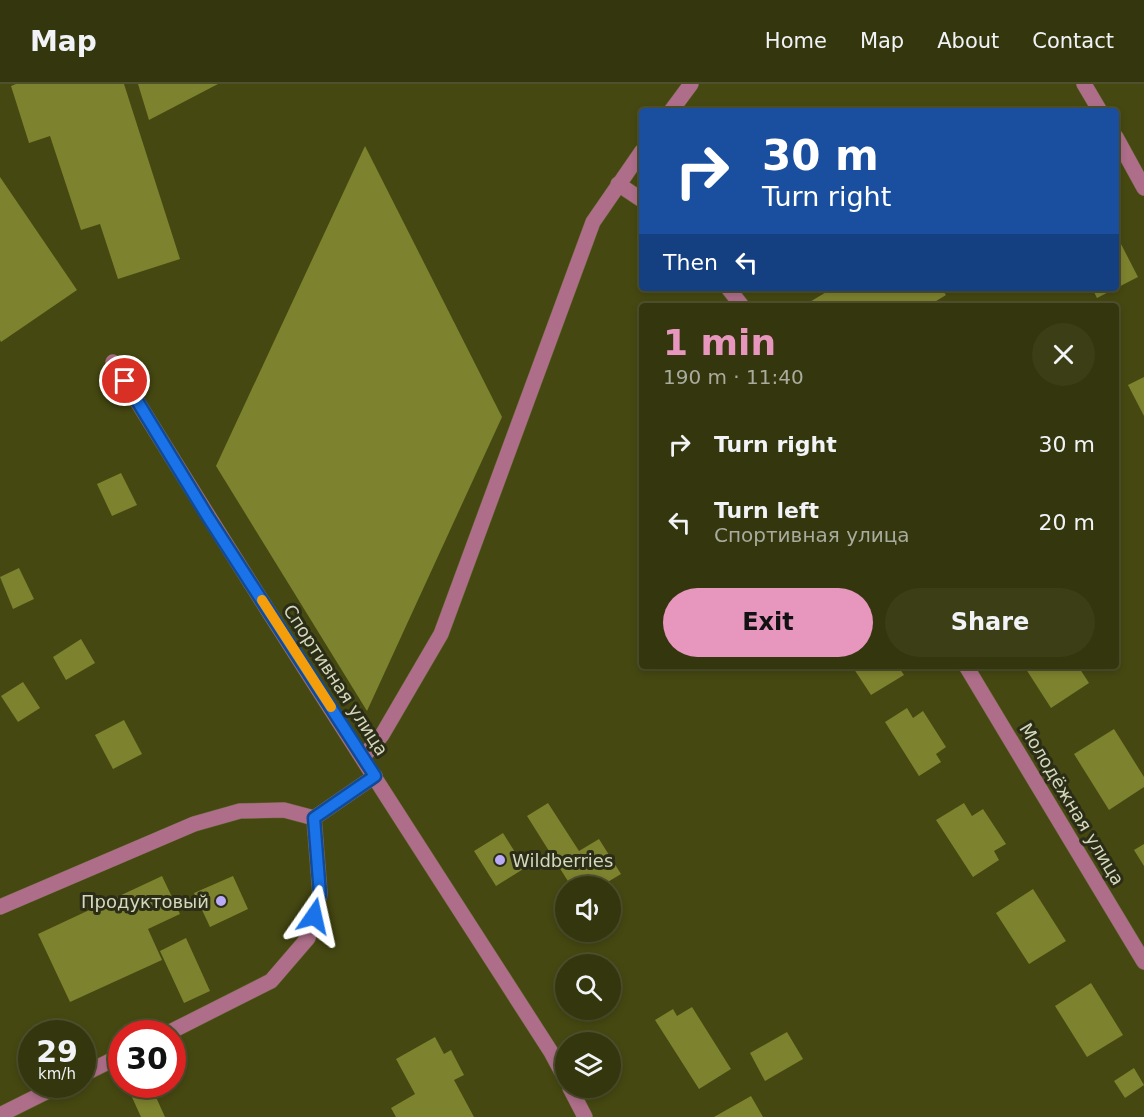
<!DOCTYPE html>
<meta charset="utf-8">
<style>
:root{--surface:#34360d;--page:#3c3e16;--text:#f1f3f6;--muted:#a9ab9d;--line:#4e502e;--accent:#e797bd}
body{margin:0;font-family:"DejaVu Sans",sans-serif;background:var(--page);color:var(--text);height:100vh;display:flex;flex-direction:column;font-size:22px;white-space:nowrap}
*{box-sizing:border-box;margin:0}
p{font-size:20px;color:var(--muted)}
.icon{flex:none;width:33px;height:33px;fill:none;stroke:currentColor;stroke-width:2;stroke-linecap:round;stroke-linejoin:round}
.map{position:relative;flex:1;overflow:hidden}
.panel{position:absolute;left:639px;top:219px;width:480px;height:366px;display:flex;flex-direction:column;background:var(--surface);border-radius:6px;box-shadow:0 3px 9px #0003,0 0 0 2px var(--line)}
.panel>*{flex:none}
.banner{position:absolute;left:639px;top:24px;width:480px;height:183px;border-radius:6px;box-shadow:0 3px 9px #0003,0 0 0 2px var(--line);background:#1a4fa0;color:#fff;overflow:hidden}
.controls{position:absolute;left:555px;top:792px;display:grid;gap:12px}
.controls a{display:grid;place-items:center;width:66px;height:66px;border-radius:50%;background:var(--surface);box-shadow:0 3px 9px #0003,0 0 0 2px var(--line);font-size:30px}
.speed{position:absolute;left:18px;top:936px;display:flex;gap:12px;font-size:30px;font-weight:700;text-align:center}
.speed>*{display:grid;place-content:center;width:78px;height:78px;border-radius:50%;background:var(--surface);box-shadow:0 3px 9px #0003,0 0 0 2px var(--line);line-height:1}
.speed small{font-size:15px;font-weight:400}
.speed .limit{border:9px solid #d22;background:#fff;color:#111}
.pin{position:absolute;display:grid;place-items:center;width:51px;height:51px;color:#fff;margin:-26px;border:3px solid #fff;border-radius:50%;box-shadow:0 2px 6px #0007}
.me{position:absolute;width:66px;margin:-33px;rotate:11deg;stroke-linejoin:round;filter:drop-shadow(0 0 4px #0008)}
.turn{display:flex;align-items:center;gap:21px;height:126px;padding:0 24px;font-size:27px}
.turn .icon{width:78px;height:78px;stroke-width:2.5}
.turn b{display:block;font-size:42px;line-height:51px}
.then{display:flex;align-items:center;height:57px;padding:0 24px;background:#0003;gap:12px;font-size:22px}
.round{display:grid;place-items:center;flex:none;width:63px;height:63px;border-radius:32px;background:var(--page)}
.headline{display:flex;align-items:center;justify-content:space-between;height:102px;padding:0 24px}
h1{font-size:36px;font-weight:700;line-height:45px;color:var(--accent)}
.action{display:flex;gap:12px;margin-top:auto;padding:12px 24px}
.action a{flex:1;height:69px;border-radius:36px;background:var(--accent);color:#111;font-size:24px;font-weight:700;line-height:69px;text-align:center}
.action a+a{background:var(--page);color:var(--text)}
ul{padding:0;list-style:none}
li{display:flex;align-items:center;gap:18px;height:78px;padding:0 24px}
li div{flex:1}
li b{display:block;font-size:22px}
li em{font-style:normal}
header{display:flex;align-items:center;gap:36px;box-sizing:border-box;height:84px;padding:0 30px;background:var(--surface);border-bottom:2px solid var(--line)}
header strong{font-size:28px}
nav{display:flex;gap:33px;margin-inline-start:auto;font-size:21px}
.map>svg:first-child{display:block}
</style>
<header>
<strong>Map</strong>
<nav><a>Home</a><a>Map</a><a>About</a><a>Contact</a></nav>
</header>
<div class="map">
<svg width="1144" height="1033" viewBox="0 0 1144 1033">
<rect width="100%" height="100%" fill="#454811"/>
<g fill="#7d822e">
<polygon points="16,0 124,0 180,175 118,195 100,140 81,146 50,52 29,59 11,2"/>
<polygon points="138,0 218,0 149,36"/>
<polygon points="365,62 502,333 367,627 216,382"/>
<polygon points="0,93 77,206 1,258 0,256"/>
<polygon points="1121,160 1138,193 1097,214 1092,204 1116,204 1116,163"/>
<polygon points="833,204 941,204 946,211 928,222 803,222"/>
<polygon points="1144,293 1144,332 1128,301"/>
<polygon points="121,389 137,421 112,432 97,400"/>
<polygon points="19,484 34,515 13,525 0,493"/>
<polygon points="81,555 95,579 66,596 53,573"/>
<polygon points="852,582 898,582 904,591 871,611"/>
<polygon points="1024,582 1078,582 1089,599 1051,624"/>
<polygon points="23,598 40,624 18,638 1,612"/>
<polygon points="907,624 913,634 923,627 946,663 936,670 941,678 919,692 885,638"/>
<polygon points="124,636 142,670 113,685 95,651"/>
<polygon points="1114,645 1144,693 1144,703 1109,726 1074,670"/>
<polygon points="548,719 579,767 599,755 621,790 601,802 571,802 527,732"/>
<polygon points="964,719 972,732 983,725 1006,760 994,767 999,776 973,793 936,736"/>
<polygon points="503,749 525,784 496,802 474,767"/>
<polygon points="1144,760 1144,782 1134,766"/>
<polygon points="162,792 180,830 148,845 162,876 70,918 38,850"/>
<polygon points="233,792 248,825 210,843 194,809"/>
<polygon points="1033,805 1066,857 1029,880 996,829"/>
<polygon points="186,854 210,907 184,919 160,867"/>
<polygon points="1091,899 1123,951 1087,973 1055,922"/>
<polygon points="692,923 731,985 699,1005 655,936 673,925 677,932"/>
<polygon points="787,948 803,975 765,997 750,969"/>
<polygon points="435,953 444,970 451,966 464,991 454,996 474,1033 396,1033 391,1024 415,1010 396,975"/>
<polygon points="1134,984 1144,1001 1125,1014 1114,997"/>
<polygon points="126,1000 150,1000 165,1033 141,1033"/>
<polygon points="751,1012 763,1033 714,1033"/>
</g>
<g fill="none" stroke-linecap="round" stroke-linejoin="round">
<defs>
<g id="minor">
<polyline points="1084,0 1100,27"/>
<polyline points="671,27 691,0"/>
<polyline points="1116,53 1144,104"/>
<polyline points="618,100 642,116"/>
<polyline points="728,204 742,222"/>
<path d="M113,278C255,510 404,739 551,968L566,996"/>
<polyline points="966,582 1144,878"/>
<polyline points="363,673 382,651 441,550 593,138 642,67"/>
<polyline points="0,823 194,740 240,727 284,726 314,734 375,692"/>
<polyline points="166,950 271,897 308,854 320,810 314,734"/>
<polyline points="82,991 122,971"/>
<polyline points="570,1004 585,1033"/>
<polyline points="0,1031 62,1000"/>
</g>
</defs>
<use href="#minor" stroke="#626533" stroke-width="16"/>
<use href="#minor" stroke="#ae6e89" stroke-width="15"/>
</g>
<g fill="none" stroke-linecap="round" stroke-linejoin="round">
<defs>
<polyline id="route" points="125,297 208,433 375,692 314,734 320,810 314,832"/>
</defs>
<use href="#route" stroke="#114b97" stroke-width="15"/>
<use href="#route" stroke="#1a73e8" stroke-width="10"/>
<polyline stroke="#f59e0b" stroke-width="10" points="262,516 331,623"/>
</g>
<g fill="#baaaf7" stroke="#2b2d16" stroke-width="2">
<circle cx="500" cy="776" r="6"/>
<circle cx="221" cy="817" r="6"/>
</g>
<g text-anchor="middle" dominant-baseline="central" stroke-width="6" stroke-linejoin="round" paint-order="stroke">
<g font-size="18" fill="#d4d8bc" stroke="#2b2d16">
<text transform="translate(336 596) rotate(57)">Спортивная улица</text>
<text transform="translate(1072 720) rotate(59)">Молодёжная улица</text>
</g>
<g font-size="18" fill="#d4d8bc" stroke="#2b2d16" text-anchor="start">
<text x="512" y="776">Wildberries</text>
<text x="209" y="817" text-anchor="end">Продуктовый</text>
</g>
</g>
</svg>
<div class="controls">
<a><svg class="icon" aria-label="sound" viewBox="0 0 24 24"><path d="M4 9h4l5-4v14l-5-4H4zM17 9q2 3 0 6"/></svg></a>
<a><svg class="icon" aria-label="search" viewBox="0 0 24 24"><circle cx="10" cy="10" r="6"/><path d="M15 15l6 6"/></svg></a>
<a><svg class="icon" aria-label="layers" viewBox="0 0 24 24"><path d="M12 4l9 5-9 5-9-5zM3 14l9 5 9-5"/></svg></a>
</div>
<div class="speed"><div>29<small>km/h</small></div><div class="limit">30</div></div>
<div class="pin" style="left:125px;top:297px;background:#d93025"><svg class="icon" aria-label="arrive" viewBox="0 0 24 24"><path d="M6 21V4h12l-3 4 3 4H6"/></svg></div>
<svg class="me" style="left:314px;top:832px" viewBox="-20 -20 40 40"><path d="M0-17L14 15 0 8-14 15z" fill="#1a73e8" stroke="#fff" stroke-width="4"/></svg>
<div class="banner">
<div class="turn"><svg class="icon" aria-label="right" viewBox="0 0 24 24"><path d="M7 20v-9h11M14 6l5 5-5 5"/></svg><div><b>30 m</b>Turn right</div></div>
<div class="then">Then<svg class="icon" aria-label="left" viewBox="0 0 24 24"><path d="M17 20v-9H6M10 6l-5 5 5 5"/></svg></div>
</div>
<section class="panel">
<div class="headline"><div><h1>1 min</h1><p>190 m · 11:40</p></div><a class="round"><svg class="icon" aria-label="close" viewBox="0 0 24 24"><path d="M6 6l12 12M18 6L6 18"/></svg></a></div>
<ul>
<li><svg class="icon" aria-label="right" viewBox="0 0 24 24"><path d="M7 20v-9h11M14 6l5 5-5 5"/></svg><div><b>Turn right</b></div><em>30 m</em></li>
<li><svg class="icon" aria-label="left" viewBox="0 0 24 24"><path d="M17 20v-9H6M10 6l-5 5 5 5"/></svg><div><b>Turn left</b><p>Спортивная улица</p></div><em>20 m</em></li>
</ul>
<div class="action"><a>Exit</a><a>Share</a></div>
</section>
</div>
